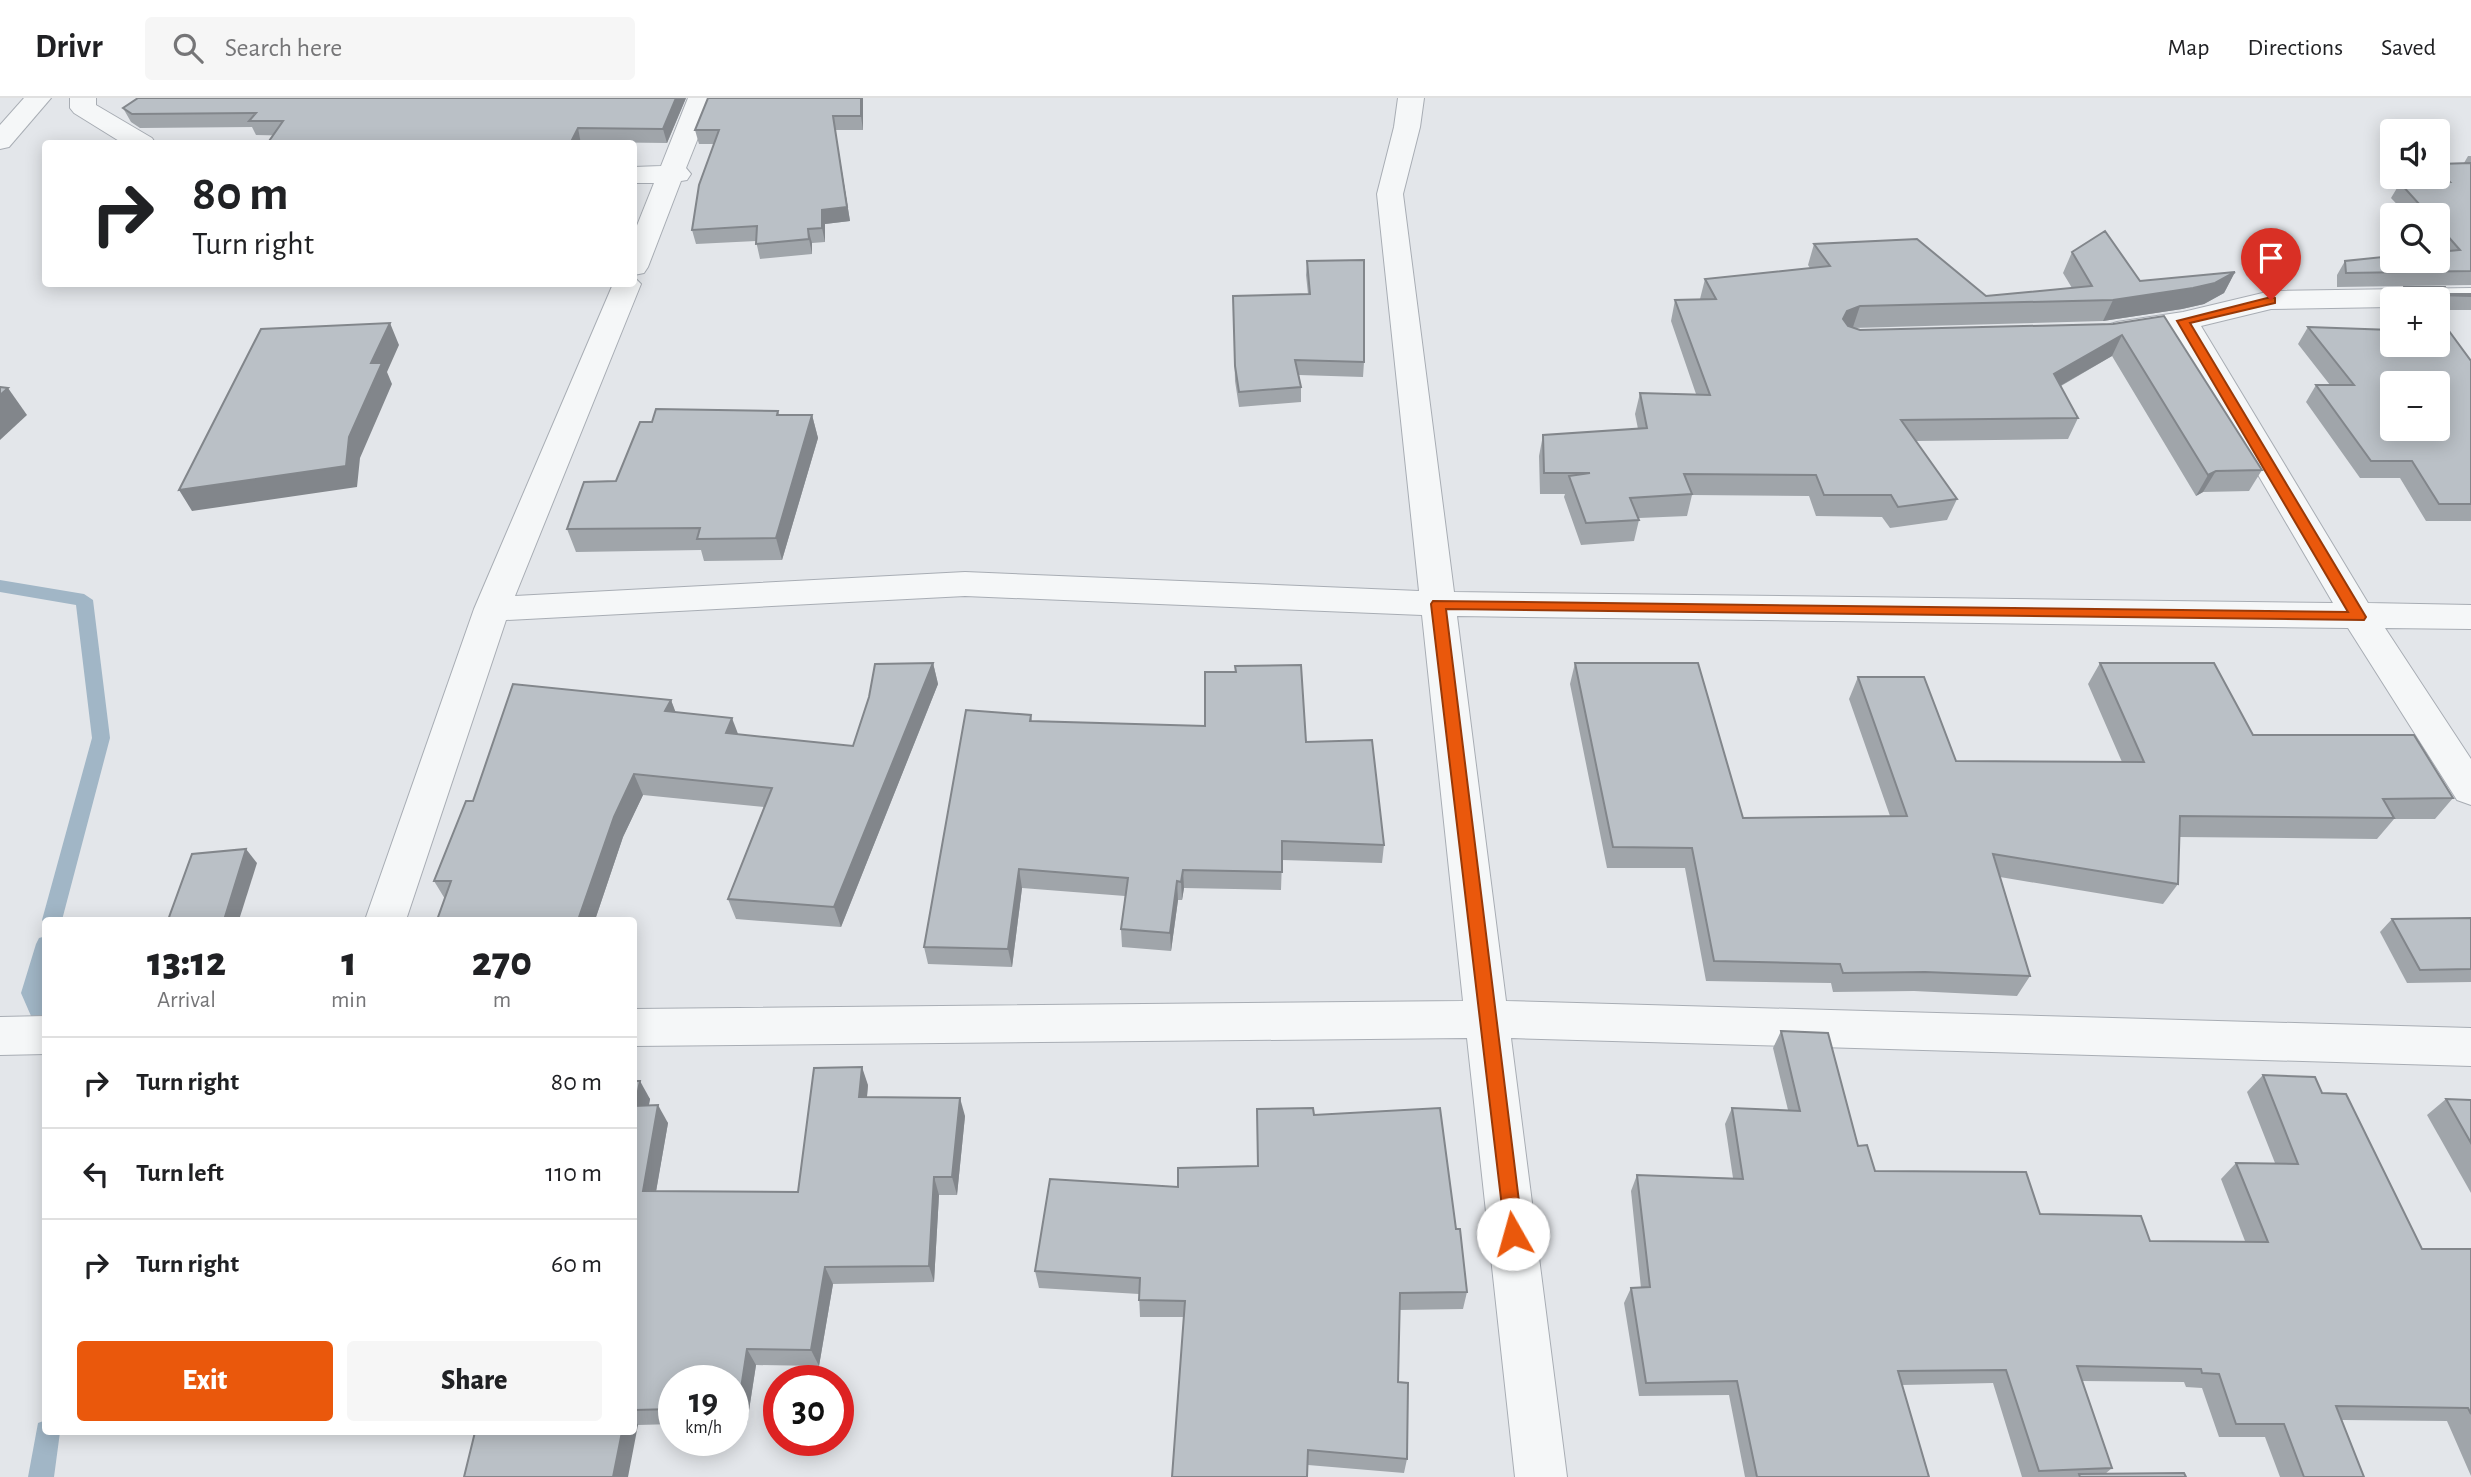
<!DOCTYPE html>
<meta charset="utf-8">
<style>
:root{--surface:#fff;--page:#f6f6f6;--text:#202124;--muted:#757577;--line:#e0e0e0;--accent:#ea580c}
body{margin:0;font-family:"Alegreya Sans",sans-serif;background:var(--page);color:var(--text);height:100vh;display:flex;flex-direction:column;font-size:26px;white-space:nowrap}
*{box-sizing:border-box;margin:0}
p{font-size:23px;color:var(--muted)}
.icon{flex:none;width:38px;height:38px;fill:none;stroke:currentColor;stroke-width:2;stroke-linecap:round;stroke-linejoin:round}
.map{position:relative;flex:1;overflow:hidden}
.sheet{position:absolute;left:42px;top:819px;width:595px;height:518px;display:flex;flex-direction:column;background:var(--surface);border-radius:7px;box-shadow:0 4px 18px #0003}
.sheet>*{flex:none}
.banner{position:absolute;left:42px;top:42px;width:595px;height:147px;border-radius:7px;box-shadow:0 4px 18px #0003;background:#fff;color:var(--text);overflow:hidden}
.tools{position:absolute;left:2380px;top:21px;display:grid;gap:14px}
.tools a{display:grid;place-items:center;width:70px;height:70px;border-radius:7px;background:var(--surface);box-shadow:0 4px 18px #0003;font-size:35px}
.speed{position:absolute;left:658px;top:1267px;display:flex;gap:14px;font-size:35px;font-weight:700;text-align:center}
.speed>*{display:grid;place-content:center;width:91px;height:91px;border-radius:50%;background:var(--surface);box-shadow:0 4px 18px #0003;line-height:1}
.speed small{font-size:18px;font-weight:400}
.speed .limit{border:10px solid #d22;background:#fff;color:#111}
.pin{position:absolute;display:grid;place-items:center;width:60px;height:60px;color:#fff;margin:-72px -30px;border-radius:50% 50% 50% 0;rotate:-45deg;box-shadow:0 0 7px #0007}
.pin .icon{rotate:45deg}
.me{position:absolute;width:77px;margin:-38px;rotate:353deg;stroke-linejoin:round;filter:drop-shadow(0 0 5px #0008)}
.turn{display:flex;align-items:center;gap:24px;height:147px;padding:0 35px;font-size:32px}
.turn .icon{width:91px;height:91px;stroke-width:2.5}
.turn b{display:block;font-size:49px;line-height:60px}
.eta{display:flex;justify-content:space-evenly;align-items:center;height:119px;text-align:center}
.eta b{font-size:42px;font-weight:800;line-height:49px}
.action{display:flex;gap:14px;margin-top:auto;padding:14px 35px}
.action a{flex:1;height:80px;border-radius:7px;background:var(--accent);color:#fff;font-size:28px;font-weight:800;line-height:80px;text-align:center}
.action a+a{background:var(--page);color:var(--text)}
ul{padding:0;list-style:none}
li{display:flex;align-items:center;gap:21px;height:91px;padding:0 35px;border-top:2px solid var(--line)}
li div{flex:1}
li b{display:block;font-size:26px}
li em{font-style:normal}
header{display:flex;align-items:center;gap:42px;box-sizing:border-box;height:98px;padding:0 35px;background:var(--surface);border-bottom:2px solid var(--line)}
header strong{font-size:33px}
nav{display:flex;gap:38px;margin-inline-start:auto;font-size:24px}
.search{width:490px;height:63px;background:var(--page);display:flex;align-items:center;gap:18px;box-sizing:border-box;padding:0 24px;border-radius:7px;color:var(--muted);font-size:26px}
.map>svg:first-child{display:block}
</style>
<header>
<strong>Drivr</strong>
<div class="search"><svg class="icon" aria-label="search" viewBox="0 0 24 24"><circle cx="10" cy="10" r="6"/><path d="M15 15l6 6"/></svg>Search here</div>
<nav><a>Map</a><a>Directions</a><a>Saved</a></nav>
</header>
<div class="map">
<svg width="2471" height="1379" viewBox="0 0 2471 1379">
<rect width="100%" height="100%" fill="#e3e6ea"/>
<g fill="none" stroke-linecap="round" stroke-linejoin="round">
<g fill="#a1b6c6" fill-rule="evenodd">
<polygon points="0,482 84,496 93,502 110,640 62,822 46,822 46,828 42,822 92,640 76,507 0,494"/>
<polygon points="46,838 46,885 43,895 46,902 46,936 38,934 21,895 36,846 39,840"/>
<polygon points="46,1322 46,1334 60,1334 54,1379 28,1379 38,1325"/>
</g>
<defs>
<g id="minor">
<polygon points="24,0 51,0 9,49 0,51 0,27"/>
<polygon points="70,0 96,0 96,7 152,40 156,46 124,46 74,15 70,10"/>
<polygon points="688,0 714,0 686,70 691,76 687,82 681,83 648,169 644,175 634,177 634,135 654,85 634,85 634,69 661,68"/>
<polygon points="1398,0 1424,0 1420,29 1403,96 1454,494 2333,505 2174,233 2117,242 2107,239 2102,233 2107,227 2117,224 2183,214 2271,193 2471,190 2471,208 2438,208 2438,201 2392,201 2392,209 2271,211 2201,228 2368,505 2471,507 2471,531 2385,530 2471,661 2471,707 2457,702 2348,530 1457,518 1506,903 2471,930 2471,968 1511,940 1567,1379 1515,1379 1467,940 634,948 634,911 1463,903 1422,517 965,498 506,522 406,822 365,822 474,511 613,186 634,186 634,179 641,186 515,498 965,474 1419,493 1377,96 1394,29"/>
<polygon points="46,918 46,956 0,957 0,919"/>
</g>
</defs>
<use href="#minor" stroke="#a8adb4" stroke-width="2"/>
<use href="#minor" fill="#f5f7f8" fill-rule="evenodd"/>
</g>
<g fill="#a0a5aa">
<polygon points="686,0 667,45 582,44 256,37 252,29 140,30 131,24 123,10"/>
<polygon points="708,0 863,0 863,32 835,32 850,123 825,126 825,144 812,145 812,156 760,161 756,143 696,146 692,132 714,46 699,46 695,32"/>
<polygon points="2468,58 2471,58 2471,187 2337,189 2337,177 2345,163 2440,154 2438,152 2438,117 2407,117 2391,100 2400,85 2428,85 2423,80 2424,79 2438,79 2438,66 2464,65"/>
<polygon points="1814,146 1986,198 2072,190 2063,175 2072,154 2140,183 2235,174 2224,195 2204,206 2182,211 2103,223 1852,230 1860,232 2113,226 2262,372 2249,393 2203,394 2196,398 2112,258 2061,288 2078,320 2068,341 1916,343 1957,401 1947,422 1890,430 1882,419 1816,418 1809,398 1692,397 1687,418 1639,420 1639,422 1634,443 1581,447 1564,399 1565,396 1540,396 1539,358 1543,337 1638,331 1635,316 1640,295 1696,296 1671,223 1675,202 1700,201 1705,181 1810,170 1808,167"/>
<polygon points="1307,163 1364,264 1363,279 1299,277 1301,289 1301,304 1239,309 1235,283 1233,198 1308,196 1306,177"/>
<polygon points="2404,189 2447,196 2471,196 2471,212 2438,212 2438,201 2396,201"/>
<polygon points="2308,229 2471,263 2471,423 2426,423 2400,380 2360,380 2306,304 2316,287 2330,287 2298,246"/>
<polygon points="778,313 779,317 812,317 818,340 782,462 704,463 701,452 576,454 567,431 616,383 652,324"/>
<polygon points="933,565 938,586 841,829 736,821 728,801 764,709 643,697 623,739 595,822 437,822 445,801 434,783 473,703 671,602 675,614 738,637 853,648"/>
<polygon points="1575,565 1743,720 1890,718 1849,601 1858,579 1956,663 2122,664 2088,586 2100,565 2253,637 2453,700 2435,721 2394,721 2377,741 2179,739 2178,786 2163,806 2000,779 2030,878 2017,898 1914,893 1833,894 1831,885 1706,883 1685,770 1607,770 1570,586"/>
<polygon points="1031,617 1032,623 1306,644 1384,747 1382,765 1282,762 1281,792 1184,790 1182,802 1178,802 1171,853 1122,849 1121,831 1125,798 1022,790 1012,869 928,866 924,849"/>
<polygon points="2471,820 2471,884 2407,885 2380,834 2392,821"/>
<polygon points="1781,933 1875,1073 2150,1143 2245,1143 2221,1081 2236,1065 2275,1065 2247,994 2263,977 2322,995 2422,1151 2471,1151 2471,1378 2447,1323 2341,1322 2364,1379 2280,1379 2265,1339 2219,1339 2202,1290 2186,1289 2184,1284 2082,1283 2112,1370 2105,1376 2186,1379 2022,1379 1993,1285 1902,1287 1929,1379 1745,1379 1729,1297 1639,1298 1624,1205 1631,1190 1641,1190 1631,1093 1637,1077 1733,1080 1725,1026 1732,1010 1788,1012 1773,950"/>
<polygon points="634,983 650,1001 649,1007 668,1025 656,1093 798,1094 868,987 867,999 965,1018 957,1097 939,1097 934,1184 833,1186 819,1268 756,1267 747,1325 733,1325 733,1283 674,1283 674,1326 638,1327 634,1334"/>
<polygon points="2446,1001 2471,1002 2471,1095 2427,1017"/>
<polygon points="1257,1011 1314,1017 1456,1131 1467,1194 1463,1211 1399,1212 1398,1284 1407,1361 1404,1375 1308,1367 1184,1219 1140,1219 1139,1196 1039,1190 1035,1173 1257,1068"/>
</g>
<g fill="#82868b">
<polygon points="676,0 686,0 667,45 663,31"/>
<polygon points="861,0 863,0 863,32 861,18"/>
<polygon points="833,18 850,123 825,126 825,144 822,130 822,112"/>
<polygon points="578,30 581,46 570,46"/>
<polygon points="808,131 812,145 812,156 809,141"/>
<polygon points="2235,174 2224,195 2204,206 2182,211 2103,223 2113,202"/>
<polygon points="1860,208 1853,229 1840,234 1843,221 1847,213"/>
<polygon points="390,225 399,247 387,274 392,286 360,360 357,389 192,413 179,392 349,339 371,265"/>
<polygon points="2122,237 2112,258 2044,297 2054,276"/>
<polygon points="8,290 27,317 0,342 0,297"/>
<polygon points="812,317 818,340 782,462 776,440"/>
<polygon points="2216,373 2203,394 2196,398 2208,377"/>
<polygon points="933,565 938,586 841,829 834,809"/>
<polygon points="671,602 679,623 665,613"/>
<polygon points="732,620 740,641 726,635"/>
<polygon points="634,676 643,697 623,739 595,822 578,822 614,719"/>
<polygon points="246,751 257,765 239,822 224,822"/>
<polygon points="1019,771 1022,790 1012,869 1008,851"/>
<polygon points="1183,772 1184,790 1182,802 1181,784"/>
<polygon points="1177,783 1178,802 1171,853 1170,835"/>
<polygon points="862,969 868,987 865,1018 859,999"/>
<polygon points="640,983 650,1001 645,1026 635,1008"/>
<polygon points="960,1000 965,1018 957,1097 952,1079"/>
<polygon points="658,1007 668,1025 653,1111 643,1093"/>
<polygon points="934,1079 939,1097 934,1184 929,1168"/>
<polygon points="825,1169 833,1186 819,1268 811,1252"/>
<polygon points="747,1251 756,1267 747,1325 738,1310"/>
<polygon points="634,1320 638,1327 628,1379 613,1379 622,1334 634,1334"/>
</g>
<g fill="#bac0c6" stroke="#82868b" stroke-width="2" fill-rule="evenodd">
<polygon points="138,0 676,0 663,31 578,30 570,46 267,46 283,23 249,23 256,15 132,16 123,10"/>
<polygon points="708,0 861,0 861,18 833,18 847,109 822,112 822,130 808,131 809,141 756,146 757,128 692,132 699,87 719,32 695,32"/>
<polygon points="2471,65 2471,173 2346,175 2345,163 2392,158 2392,163 2438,163 2438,154 2460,152 2438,127 2438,117 2429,117 2400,85 2450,84 2438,72 2438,66"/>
<polygon points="2105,133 2140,183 2235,174 2215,185 2193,190 2113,202 1860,208 1847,213 1843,221 1848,228 1860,232 2113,226 2164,218 2262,372 2216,373 2208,377 2122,237 2054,276 2078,320 1901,322 1957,401 1898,409 1891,397 1824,397 1816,377 1684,376 1692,396 1630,400 1639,422 1586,425 1569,378 1590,375 1544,375 1543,337 1647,330 1640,295 1710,297 1675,202 1716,201 1705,181 1830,168 1814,146 1917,141 1986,198 2092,188 2072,154"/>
<polygon points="1364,162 1364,264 1295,262 1301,289 1239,294 1235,268 1233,198 1310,196 1307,163"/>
<polygon points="2404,189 2445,189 2447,196 2471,196 2471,198 2403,196"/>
<polygon points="390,225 371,265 382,265 349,339 346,368 179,392 261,231"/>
<path d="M2308,229L2392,232V247H2438V233H2449L2471,263V406H2439L2412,363H2371L2316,287H2354ZM2392,285H2438V331H2392Z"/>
<polygon points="0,289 8,290 0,297"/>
<polygon points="656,311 778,313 777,317 812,317 776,440 697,441 700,430 567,431 584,384 616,383 640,324 652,324"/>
<polygon points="933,565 834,809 728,801 772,690 634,676 614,719 578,822 437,822 451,783 434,783 466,703 473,703 513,586 671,602 665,613 732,620 726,635 853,648 869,599 875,566"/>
<polygon points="1575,565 1698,565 1743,720 1907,718 1858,579 1924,579 1956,663 2144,664 2100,565 2214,565 2253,637 2414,637 2453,700 2383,701 2394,720 2180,718 2178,786 1993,756 2030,878 1925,874 1843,875 1840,866 1714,863 1692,750 1613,749"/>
<polygon points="1301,567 1306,644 1372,642 1384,747 1282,743 1282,774 1183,772 1181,784 1177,783 1170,835 1121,831 1128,780 1019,771 1008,851 924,849 966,612 1031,617 1030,623 1205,628 1205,574 1236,574 1235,568"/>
<polygon points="246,751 224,822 168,822 192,756"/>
<polygon points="2471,820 2471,871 2420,872 2392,821"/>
<polygon points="1781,933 1828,935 1858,1048 1867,1047 1875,1073 2026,1074 2040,1116 2141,1118 2150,1143 2268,1144 2236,1065 2298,1066 2263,977 2315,979 2322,995 2346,996 2422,1151 2471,1151 2471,1316 2468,1310 2336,1308 2364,1379 2304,1379 2284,1326 2236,1326 2219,1276 2202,1275 2201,1271 2077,1268 2112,1370 2039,1373 2006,1272 1898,1273 1929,1379 1757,1379 1737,1283 1646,1285 1631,1190 1650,1189 1637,1077 1743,1081 1732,1010 1800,1013"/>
<polygon points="862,969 859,999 960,1000 952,1079 934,1079 929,1168 825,1169 811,1252 747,1251 738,1310 733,1310 733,1283 674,1283 674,1311 634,1312 634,983 640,983 635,1008 658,1007 643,1093 798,1094 814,970"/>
<polygon points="2446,1001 2471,1002 2471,1045"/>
<polygon points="1313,1010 1314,1017 1440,1010 1456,1131 1460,1131 1467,1194 1400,1195 1398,1284 1408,1285 1407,1361 1308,1352 1307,1379 1172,1379 1185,1203 1139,1202 1140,1180 1035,1173 1050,1081 1178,1089 1178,1070 1258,1068 1257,1011"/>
<polygon points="475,1334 622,1334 613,1379 464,1379"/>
<polygon points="2184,1375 2186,1379 2080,1379 2079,1376"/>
</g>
<polygon fill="#ea580c" stroke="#983908" stroke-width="2" points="2271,199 2275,200 2275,205 2190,225 2366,519 2364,522 1446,511 1523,1136 1520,1143 1513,1146 1506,1143 1431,506 1433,503 2348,514 2177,223"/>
</svg>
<div class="tools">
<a><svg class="icon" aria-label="sound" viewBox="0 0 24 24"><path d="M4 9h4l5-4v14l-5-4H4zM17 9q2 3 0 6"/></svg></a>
<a><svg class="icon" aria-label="search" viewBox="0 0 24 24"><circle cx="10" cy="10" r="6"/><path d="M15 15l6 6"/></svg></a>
<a>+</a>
<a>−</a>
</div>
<div class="speed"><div>19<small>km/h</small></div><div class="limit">30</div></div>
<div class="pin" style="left:2271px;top:202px;background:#d93025"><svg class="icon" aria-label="arrive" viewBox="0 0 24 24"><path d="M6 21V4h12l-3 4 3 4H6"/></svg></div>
<svg class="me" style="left:1513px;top:1136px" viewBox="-20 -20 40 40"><circle r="19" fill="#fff"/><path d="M0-13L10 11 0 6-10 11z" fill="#ea580c"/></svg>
<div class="banner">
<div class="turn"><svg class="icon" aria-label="right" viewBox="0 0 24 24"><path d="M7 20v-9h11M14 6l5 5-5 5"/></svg><div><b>80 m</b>Turn right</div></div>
</div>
<section class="sheet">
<div class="eta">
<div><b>13:12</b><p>Arrival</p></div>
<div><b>1</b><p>min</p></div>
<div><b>270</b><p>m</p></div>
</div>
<ul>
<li><svg class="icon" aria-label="right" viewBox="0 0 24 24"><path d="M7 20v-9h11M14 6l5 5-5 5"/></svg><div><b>Turn right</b></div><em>80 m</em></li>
<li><svg class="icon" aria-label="left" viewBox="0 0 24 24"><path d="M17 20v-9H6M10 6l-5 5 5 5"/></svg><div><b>Turn left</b></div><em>110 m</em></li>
<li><svg class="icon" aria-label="right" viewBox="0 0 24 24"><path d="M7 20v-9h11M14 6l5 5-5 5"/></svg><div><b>Turn right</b></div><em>60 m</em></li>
</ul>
<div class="action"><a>Exit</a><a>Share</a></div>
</section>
</div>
